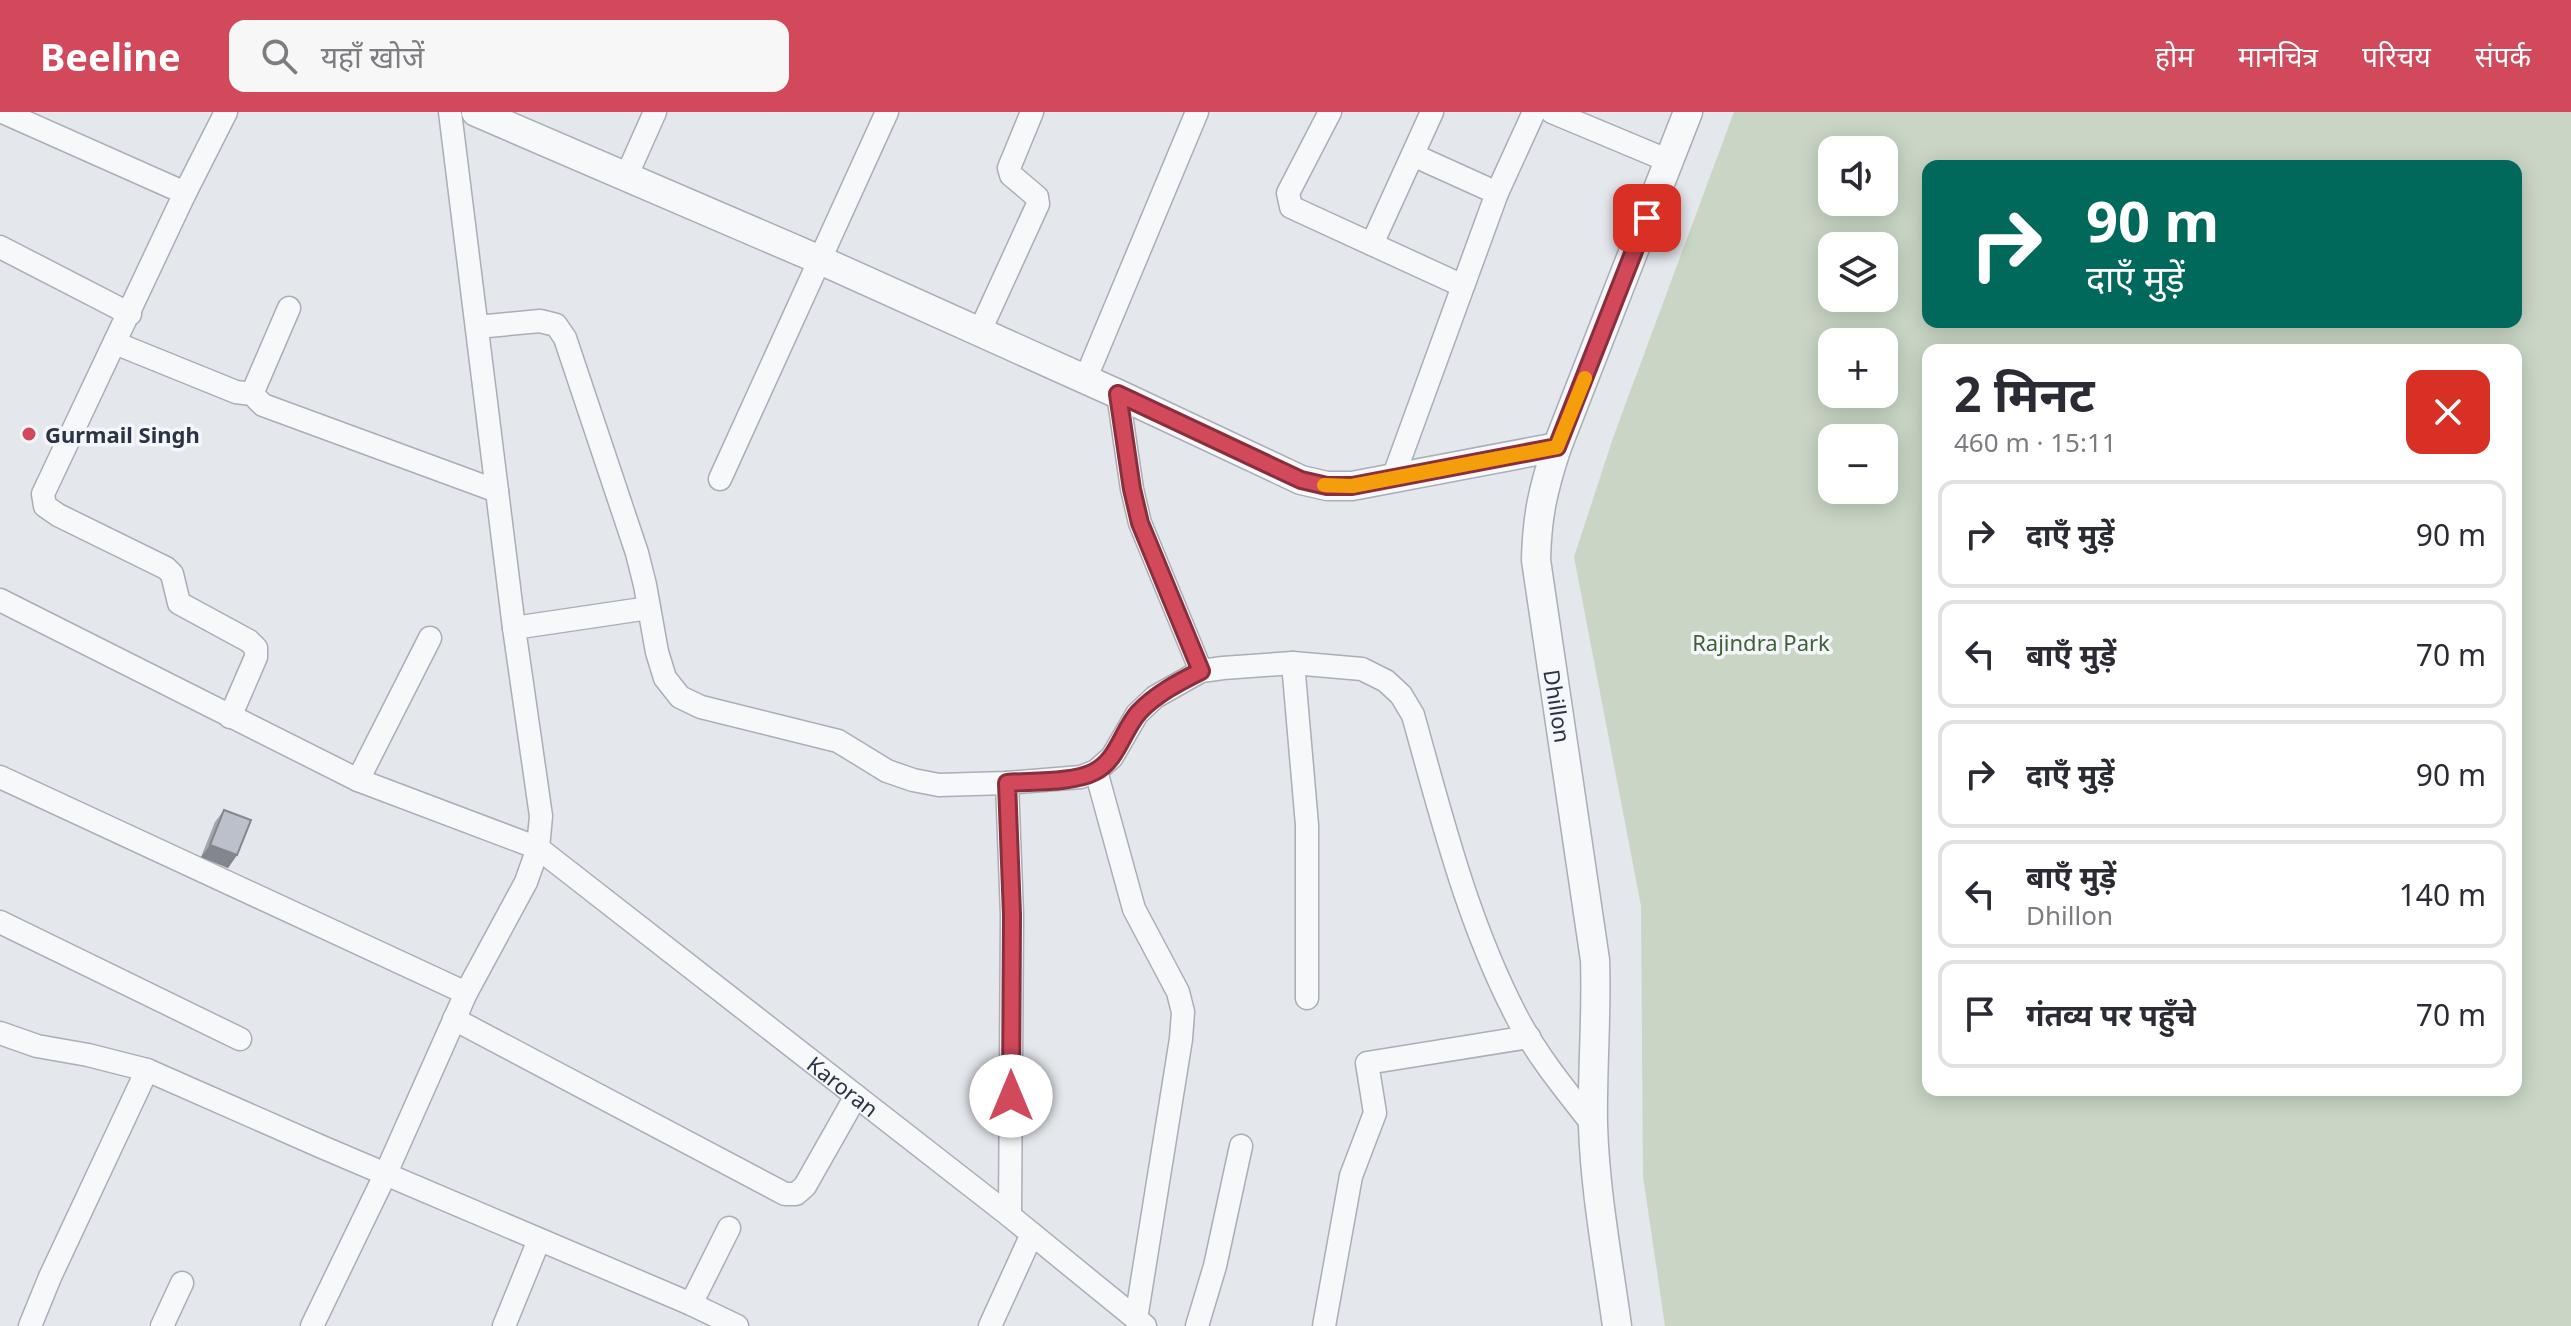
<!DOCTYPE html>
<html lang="hi">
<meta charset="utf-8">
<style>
:root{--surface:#fff;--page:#f7f7f7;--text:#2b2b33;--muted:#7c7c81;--line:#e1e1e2;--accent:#d1495b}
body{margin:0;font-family:"Noto Sans","Noto Sans Devanagari",sans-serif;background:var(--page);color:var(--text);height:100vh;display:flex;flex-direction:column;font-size:30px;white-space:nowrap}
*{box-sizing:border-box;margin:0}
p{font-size:26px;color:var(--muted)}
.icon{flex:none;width:44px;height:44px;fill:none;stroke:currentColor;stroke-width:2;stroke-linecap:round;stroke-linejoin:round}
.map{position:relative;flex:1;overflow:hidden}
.panel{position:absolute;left:1922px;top:232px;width:600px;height:752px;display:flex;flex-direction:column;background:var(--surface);border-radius:16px;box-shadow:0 4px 20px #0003}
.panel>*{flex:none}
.hud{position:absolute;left:1922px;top:48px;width:600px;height:168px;border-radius:16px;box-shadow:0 4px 20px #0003;background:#00695c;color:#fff;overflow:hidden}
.controls{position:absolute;left:1818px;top:24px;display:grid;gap:16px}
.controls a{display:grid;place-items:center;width:80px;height:80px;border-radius:16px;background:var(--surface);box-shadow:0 4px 20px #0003;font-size:40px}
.pin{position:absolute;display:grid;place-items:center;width:68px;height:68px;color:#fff;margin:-34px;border-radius:16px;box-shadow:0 4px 12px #0006}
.me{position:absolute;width:88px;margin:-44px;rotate:0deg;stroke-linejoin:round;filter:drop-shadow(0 0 6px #0008)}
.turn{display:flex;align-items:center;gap:28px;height:168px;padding:0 32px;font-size:36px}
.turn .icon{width:104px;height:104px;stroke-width:2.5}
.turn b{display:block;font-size:56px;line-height:68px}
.round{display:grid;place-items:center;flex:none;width:84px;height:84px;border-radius:16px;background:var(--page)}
.overview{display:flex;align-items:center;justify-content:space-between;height:136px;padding:0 32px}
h1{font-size:48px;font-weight:700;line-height:60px}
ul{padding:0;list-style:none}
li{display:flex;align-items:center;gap:24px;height:108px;margin:0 16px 12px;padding:0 16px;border:4px solid var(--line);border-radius:16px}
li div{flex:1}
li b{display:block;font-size:30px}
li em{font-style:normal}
header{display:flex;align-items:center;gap:48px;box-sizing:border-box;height:112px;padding:0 40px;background:var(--accent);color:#fff}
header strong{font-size:38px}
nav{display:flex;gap:44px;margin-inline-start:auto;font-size:28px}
.search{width:560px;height:72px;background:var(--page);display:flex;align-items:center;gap:20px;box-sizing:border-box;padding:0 28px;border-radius:16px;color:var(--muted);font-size:30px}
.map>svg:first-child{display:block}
</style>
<header>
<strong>Beeline</strong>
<div class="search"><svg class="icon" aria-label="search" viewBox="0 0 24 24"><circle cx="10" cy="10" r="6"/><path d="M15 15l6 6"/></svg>यहाँ खोजें</div>
<nav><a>होम</a><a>मानचित्र</a><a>परिचय</a><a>संपर्क</a></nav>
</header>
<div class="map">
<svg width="2571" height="1214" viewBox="0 0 2571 1214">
<rect width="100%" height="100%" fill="#e4e7ec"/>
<path fill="#c9d6c5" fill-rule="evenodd" d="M1734,0H2571V1214H1665L1643,1064L1641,794L1574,445L1614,323ZM1832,38H1884V90H1832ZM1928,54H2516V210H1928ZM1832,134H1884V186H1832ZM1832,230H1884V282H1832ZM1928,238H2516V978H1928ZM1832,326H1884V378H1832Z"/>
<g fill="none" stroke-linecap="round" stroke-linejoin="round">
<defs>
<g id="minor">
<polyline points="226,0 185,81 43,382 45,394 58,403 166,456 172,462 179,491 249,529 256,536 256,545 230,605"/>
<polyline points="1330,0 1288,81 1291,95 1463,174"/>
<polyline points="1552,0 1669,49"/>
<polyline points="5,1 185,81"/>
<polyline points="1413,43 1497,81"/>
<polyline points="626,65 655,0"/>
<polyline points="1372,132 1432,0"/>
<polyline points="0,135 130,202"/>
<path d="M477,215L540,209L556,213L565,226L637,441L645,473L657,540L665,566L680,585L701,595L838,629L887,659L913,668L939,673L1007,671L1081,665L1096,659L1112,645L1137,602L1155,585L1201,559L1223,556L1293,551L1362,557L1386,569L1401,583L1413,603C1442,707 1468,813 1519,909C1539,946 1567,980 1593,1013"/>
<polyline points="979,221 1038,92 1037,85 1011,63 1009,56 1032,0"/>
<polyline points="115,231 236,280 252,282 263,293 497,379"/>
<polyline points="1085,268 1197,0"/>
<polyline points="252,282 289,196"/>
<polyline points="1118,282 1132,377 1140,411 1201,559"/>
<polyline points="1393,366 1497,81 1534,0"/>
<polyline points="720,367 887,0"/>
<path id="s1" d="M0,488L358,668L538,736L1010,1104L1145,1214"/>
<polyline points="514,516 649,496"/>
<polyline points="1293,551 1307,713 1307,886"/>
<polyline points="1096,659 1134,797 1178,880 1183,900 1181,927 1136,1207"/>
<polyline points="0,665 466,881"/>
<polyline points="358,668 430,526"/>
<polyline points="1007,671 1012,803 1010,1104"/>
<polyline points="0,810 240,927"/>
<polyline points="454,907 785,1082 796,1082 805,1074 856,984"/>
<polyline points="0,921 37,934 88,943 147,958"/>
<polyline points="729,1116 691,1192 737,1214"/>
<polyline points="30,1214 50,1165 147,958 322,1035 691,1192"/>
<polyline points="162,1214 182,1171"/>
<polyline points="312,1214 386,1061 466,881 526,770 538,736 541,704 514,516 450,0"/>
<polyline points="504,1214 539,1128"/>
<polyline points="990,1214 1032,1122"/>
<polyline points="1197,1214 1215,1154 1241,1034"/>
<polyline points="1324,1214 1351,1064 1375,1001 1367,951 1529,925"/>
</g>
<g id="tertiary">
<polyline points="476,0 820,148 1118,282 1301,368 1327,374 1352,374 1557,335"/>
<path d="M1617,1214C1608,1148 1595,1080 1593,1013C1592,958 1597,903 1595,848L1536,448C1537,404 1543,377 1557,335L1688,0"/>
</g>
</defs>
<use href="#minor" stroke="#a9aeb7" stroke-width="25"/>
<use href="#tertiary" stroke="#a9aeb7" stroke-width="31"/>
<use href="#minor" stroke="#f7f8fa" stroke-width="22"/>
<use href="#tertiary" stroke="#f7f8fa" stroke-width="28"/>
</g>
<polygon fill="#a1a5ae" points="224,698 237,743 228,756 201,745 215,710"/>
<polygon fill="#83868d" points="210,733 237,743 228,756 201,745"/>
<polygon fill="#bbc0ca" stroke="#83868d" stroke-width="2" points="224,698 251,708 237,743 210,733"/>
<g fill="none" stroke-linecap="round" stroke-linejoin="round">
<defs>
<path id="route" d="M1011,984L1012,803L1007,671C1032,669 1073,671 1094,660C1118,648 1122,619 1139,600C1156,582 1179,570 1201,559L1140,411L1132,377L1118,282L1301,368L1327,374H1352L1557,335L1647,106"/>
</defs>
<use href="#route" stroke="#882f3b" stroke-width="20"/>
<use href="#route" stroke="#d1495b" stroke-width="14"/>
<polyline stroke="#f59e0b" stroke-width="14" points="1324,373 1352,374 1557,335 1585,266"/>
</g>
<circle fill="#d1495b" stroke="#f4f6f9" stroke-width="3" cx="29" cy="322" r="8"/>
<g text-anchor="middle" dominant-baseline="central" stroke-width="7" stroke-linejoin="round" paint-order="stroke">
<g font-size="22" font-weight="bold" fill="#2b3445" stroke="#f4f6f9" text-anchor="start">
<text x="45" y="322">Gurmail Singh</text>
</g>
<g font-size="22" fill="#3f6138" stroke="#f4f6f9">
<text x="1761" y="530">Rajindra Park</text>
</g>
<g font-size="22" fill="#2b3445" stroke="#f4f6f9">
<text transform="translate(1558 594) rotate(81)">Dhillon</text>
<text stroke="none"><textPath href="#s1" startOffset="980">Karoran</textPath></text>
</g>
</g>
</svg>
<div class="controls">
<a><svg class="icon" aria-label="sound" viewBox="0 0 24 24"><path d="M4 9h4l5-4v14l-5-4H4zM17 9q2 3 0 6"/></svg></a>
<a><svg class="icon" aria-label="layers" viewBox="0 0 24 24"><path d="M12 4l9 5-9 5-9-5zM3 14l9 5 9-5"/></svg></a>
<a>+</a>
<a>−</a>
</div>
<div class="pin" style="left:1647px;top:106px;background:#d93025"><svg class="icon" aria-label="arrive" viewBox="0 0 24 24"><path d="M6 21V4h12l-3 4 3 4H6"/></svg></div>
<svg class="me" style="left:1011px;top:984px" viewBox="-20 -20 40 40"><circle r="19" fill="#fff"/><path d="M0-13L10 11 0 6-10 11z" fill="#d1495b"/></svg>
<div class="hud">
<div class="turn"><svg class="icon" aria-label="right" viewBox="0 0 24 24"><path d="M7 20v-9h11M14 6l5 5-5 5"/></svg><div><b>90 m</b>दाएँ मुड़ें</div></div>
</div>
<section class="panel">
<div class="overview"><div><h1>2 मिनट</h1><p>460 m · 15:11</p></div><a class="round" style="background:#d93025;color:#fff"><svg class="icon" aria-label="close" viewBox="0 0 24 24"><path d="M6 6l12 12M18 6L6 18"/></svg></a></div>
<ul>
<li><svg class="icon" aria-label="right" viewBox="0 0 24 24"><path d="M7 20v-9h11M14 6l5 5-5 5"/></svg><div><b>दाएँ मुड़ें</b></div><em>90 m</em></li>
<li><svg class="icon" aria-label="left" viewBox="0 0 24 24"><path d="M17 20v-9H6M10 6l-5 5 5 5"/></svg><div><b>बाएँ मुड़ें</b></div><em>70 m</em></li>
<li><svg class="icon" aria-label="right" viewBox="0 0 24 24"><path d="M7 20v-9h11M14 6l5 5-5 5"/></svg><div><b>दाएँ मुड़ें</b></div><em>90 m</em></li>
<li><svg class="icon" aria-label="left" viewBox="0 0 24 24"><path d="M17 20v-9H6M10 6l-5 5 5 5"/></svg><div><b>बाएँ मुड़ें</b><p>Dhillon</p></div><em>140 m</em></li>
<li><svg class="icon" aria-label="arrive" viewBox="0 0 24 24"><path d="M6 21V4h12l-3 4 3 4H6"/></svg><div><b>गंतव्य पर पहुँचे</b></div><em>70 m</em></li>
</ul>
</section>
</div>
